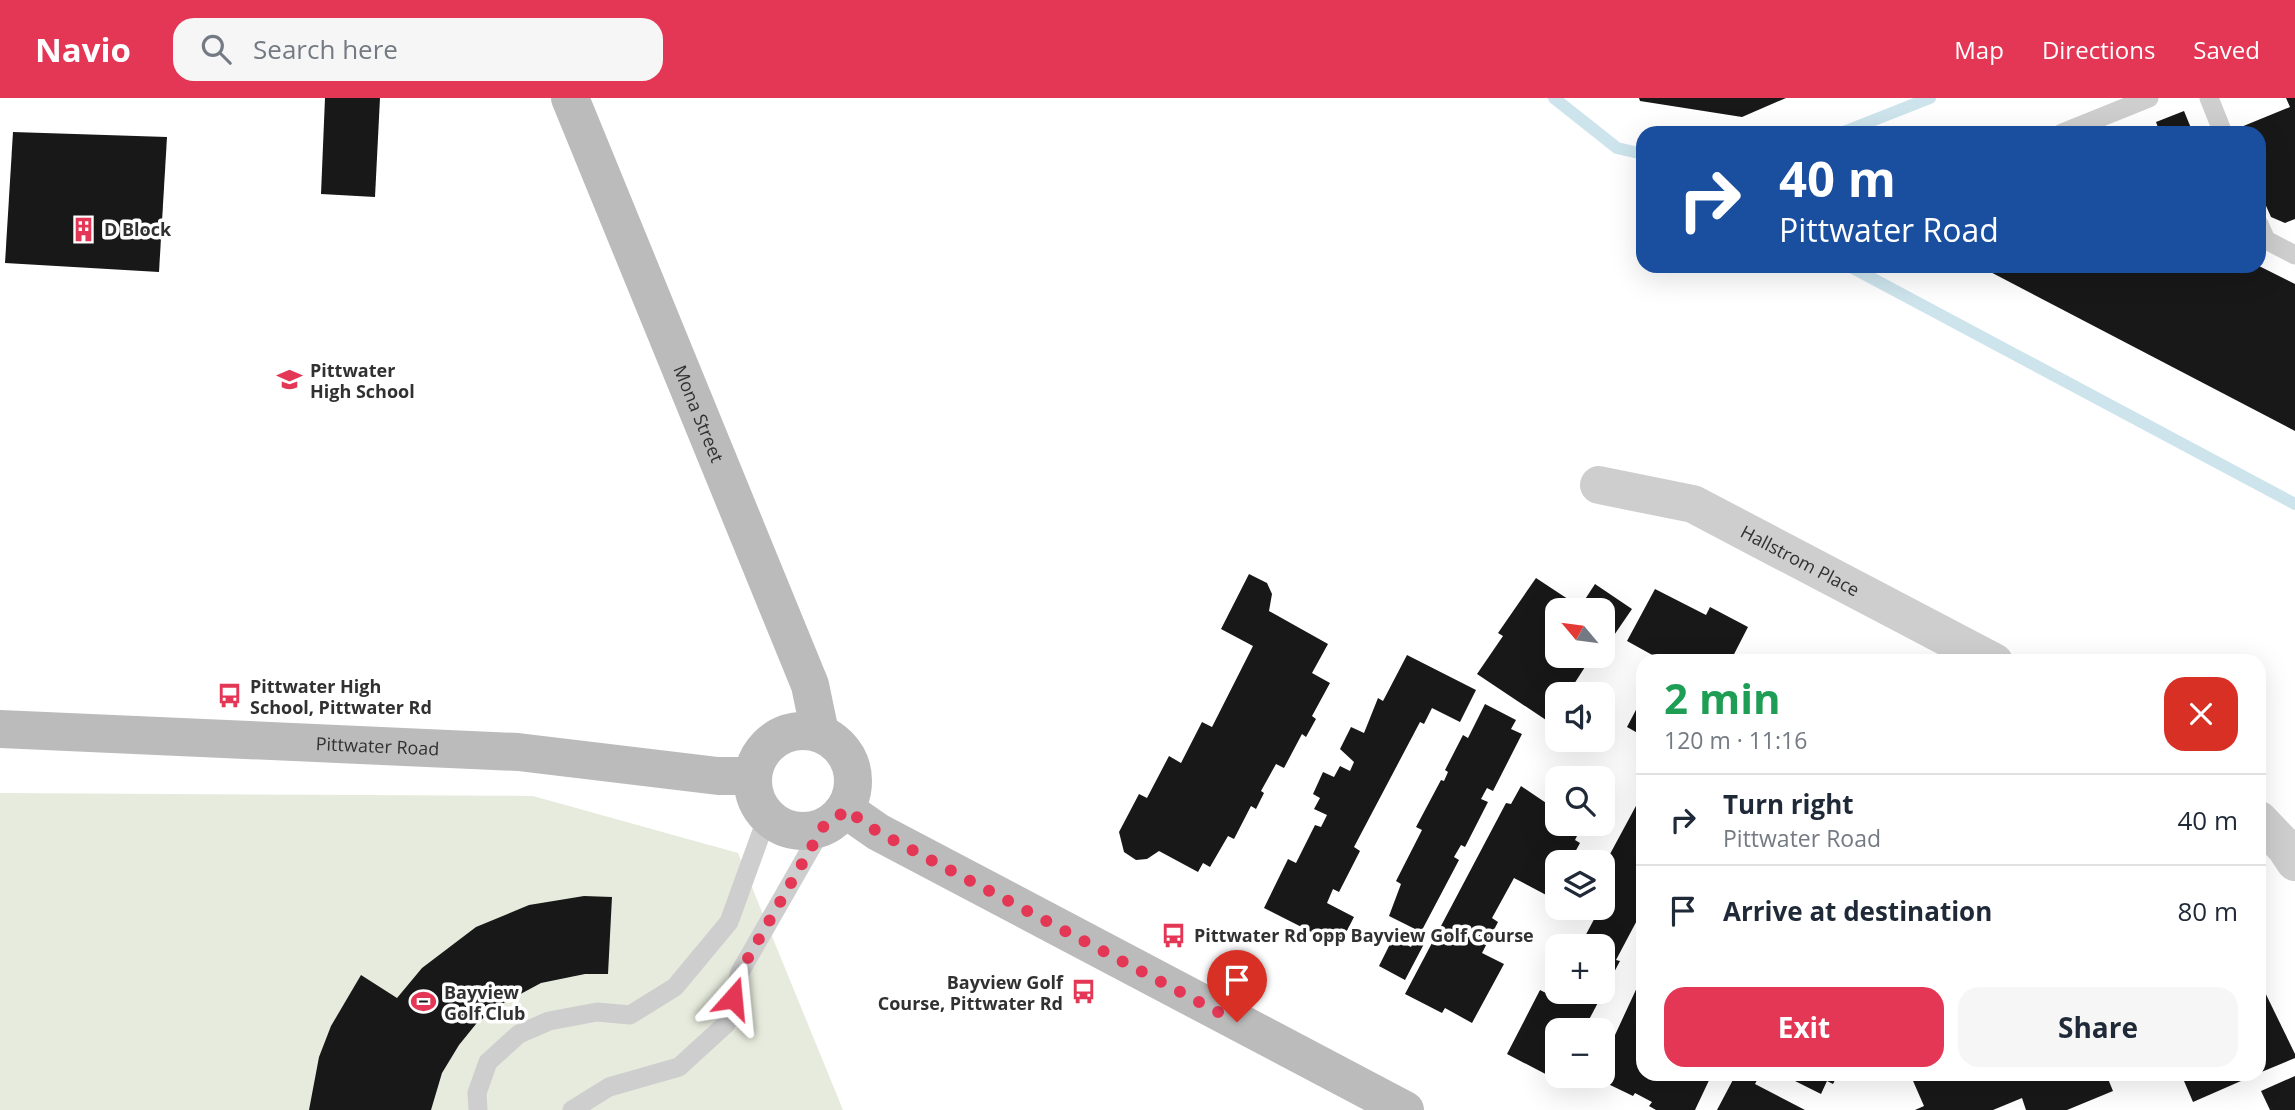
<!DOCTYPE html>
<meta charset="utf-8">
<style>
:root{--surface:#fff;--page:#f6f6f7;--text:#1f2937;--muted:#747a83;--line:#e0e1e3;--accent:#e43756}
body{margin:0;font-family:"Open Sans",sans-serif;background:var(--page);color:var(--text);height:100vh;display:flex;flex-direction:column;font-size:26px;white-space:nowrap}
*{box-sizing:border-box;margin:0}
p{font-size:23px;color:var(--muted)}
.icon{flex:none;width:38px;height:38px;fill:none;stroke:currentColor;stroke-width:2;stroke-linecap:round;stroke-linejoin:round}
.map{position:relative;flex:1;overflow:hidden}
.sheet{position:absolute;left:1636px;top:556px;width:630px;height:427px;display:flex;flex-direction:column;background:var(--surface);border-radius:21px;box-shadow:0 7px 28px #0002}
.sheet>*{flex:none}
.top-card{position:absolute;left:1636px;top:28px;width:630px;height:147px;border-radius:21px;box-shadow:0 7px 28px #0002;background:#1a4fa0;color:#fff;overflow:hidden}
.needle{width:46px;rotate:299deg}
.buttons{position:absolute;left:1545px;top:500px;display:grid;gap:14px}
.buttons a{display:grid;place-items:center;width:70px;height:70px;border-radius:14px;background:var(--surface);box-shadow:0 7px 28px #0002;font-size:35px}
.pin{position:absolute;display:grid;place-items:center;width:60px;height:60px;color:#fff;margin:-72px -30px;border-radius:50% 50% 50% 0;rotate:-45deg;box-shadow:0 0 7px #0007}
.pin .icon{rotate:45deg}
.me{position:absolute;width:77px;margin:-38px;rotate:18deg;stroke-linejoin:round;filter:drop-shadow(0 0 5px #0008)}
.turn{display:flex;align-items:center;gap:24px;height:147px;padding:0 28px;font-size:32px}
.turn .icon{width:91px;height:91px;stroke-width:2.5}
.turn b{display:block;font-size:49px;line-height:60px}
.round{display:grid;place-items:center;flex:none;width:74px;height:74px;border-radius:21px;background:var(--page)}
.summary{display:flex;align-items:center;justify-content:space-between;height:119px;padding:0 28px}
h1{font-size:42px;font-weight:700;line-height:52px;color:#1e9e55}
.button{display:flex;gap:14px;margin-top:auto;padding:14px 28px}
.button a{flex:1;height:80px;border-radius:21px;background:var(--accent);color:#fff;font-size:28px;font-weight:700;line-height:80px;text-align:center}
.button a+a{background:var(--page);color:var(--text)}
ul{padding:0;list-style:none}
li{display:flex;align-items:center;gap:21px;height:91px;padding:0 28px;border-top:2px solid var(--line)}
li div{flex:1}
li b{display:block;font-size:26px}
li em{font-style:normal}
header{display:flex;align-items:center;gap:42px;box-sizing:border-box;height:98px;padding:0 35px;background:var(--accent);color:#fff}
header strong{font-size:33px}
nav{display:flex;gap:38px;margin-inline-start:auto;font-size:24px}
.search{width:490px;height:63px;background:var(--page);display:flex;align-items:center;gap:18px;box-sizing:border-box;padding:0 24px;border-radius:21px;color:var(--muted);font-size:26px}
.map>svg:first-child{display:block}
</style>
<header>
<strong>Navio</strong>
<div class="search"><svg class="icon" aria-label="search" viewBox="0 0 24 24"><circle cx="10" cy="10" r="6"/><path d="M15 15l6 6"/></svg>Search here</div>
<nav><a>Map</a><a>Directions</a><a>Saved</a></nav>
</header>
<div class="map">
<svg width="2295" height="1012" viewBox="0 0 2295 1012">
<rect width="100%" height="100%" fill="#fff"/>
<polygon fill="#e6ebdd" points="0,695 533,698 738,755 843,1012 0,1012"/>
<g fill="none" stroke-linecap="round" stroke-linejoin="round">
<g stroke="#cde4ed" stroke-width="12">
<polyline points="1554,0 1617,50 1643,56"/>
<polyline points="1841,35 1930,0"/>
<polyline points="1849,168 2295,406"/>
</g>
</g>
<g fill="#181818">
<polygon points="325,0 380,0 375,99 321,96"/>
<polygon points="1639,0 1786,0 1742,19 1640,3"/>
<polygon points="2286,0 2295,0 2295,121 2285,125 2271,119 2259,92 2259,35 2237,35 2241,29 2290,9"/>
<polygon points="2184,13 2193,35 2160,35 2156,24"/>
<polygon points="13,34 167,39 159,174 5,165"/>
<polygon points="1979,168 2259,168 2295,186 2295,333"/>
<polygon points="1249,476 1267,485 1272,496 1269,513 1328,546 1312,575 1330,585 1312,618 1316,621 1306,639 1302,636 1284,670 1276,666 1261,693 1264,695 1256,711 1251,708 1234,741 1228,738 1210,769 1203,765 1198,774 1159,753 1147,761 1136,762 1124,754 1119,734 1139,696 1147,700 1169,658 1181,665 1202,624 1212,629 1253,548 1221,531"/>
<polygon points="1536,480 1580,509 1595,486 1632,511 1608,546 1603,542 1603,513 1558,513 1558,558 1592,558 1567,597 1558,597 1558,630 1477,576 1503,538 1498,535"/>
<polygon points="1655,491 1706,517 1710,509 1748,529 1730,564 1665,564 1627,543"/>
<polygon points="1407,557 1476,592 1460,624 1432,610 1424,626 1420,624 1354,749 1360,753 1339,794 1333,791 1327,805 1354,819 1339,848 1264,810 1288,761 1296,765 1315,727 1321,729 1327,717 1314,711 1320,700 1313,696 1323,674 1334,679 1340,668 1350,673 1354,664 1340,651 1351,629 1364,635 1378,600 1383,603"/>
<polygon points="1485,606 1516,622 1511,631 1522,636 1493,693 1487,690 1481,701 1488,704 1465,749 1461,747 1454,759 1459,762 1421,834 1389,818 1401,786 1396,783 1422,732 1416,729 1441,682 1444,683 1448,674 1445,672 1463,637 1468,640"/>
<polygon points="1638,608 1643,611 1643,638 1627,629"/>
<polygon points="1521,688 1558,713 1558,726 1583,726 1575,742 1580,745 1569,765 1558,765 1558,786 1550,799 1514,780 1492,820 1498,824 1482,855 1504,866 1472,925 1445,910 1442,915 1405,896 1506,705 1511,706"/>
<polygon points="1637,706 1643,710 1643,811 1616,862 1620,863 1583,933 1558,933 1557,982 1507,956 1540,892 1564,904 1569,894 1603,894 1603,849 1586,849 1582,844 1600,810 1603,810 1606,799 1603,797 1603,769"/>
<polygon points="584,798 612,799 608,876 585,876 541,885 498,908 476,926 459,947 442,975 431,1012 309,1012 319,959 331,928 361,877 397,900 422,870 476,829 529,807"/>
<polygon points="1416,839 1425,844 1405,882 1379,868 1393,840 1411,849"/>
<polygon points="2259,882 2295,956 2295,960 2259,975"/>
<polygon points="1640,883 1643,884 1643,976 1712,976 1695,1012 1656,1012 1649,1008 1652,1004 1635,995 1633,998 1606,985 1609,981 1603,978 1603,947 1609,934 1615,937"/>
<polygon points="1736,976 1760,976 1755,986 1805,1012 1717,1012"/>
<polygon points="1781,976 1838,976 1833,986 1827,983 1821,996"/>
<polygon points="1910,976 2106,976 2113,993 2067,1012 2026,1012 2022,1000 1993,1012 1915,1012 1924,1008"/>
<polygon points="2181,976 2257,976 2193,1004"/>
<polygon points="2295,978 2295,1012 2270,1012 2261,993"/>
</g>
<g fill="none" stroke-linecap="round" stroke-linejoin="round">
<g stroke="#cecece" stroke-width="19">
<polyline points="2209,0 2223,35"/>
<polyline points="2062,35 2149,0"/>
<polyline points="2259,126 2266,142 2295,157"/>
<polyline points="478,1012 477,995 488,964 519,936 549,923 597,914 630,917 675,889 729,824 767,719"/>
<polyline points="572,1012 609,989 679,969 726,926 740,874 823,729"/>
</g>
<g stroke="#cecece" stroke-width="38">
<path id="s1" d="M1599,387L1693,406L1994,564"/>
<polyline points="2259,722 2285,749 2295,764"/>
</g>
<g stroke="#bbb" stroke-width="38">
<path id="s2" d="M570,0L810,587L820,635"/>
<path id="s3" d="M0,631L518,654L718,678H753"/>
<circle cx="803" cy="683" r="50"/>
<polyline points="845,711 878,734 1405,1012"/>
</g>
</g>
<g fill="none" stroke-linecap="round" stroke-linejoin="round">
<polyline stroke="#e43756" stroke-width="12" stroke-dasharray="0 21.6" points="733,900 740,874 823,729 836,722 845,711 878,734 1237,924"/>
</g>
<defs>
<symbol id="building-bare" viewBox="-9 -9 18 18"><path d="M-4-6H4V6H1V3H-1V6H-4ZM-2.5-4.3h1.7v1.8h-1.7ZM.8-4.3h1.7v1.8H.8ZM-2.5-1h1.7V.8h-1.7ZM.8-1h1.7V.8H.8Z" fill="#e43756" stroke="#fff" stroke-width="2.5" paint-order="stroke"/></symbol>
<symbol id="school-bare" viewBox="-9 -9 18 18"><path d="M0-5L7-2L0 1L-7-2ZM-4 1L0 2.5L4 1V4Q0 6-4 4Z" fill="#e43756" stroke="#fff" stroke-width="2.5" paint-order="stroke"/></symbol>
<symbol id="bus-bare" viewBox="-9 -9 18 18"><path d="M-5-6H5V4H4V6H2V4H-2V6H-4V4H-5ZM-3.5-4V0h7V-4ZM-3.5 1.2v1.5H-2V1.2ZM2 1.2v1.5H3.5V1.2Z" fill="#e43756" stroke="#fff" stroke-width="2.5" paint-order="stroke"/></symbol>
<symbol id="stadium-bare" viewBox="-9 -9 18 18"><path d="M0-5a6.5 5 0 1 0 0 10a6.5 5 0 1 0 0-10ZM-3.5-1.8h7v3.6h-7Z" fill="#e43756" stroke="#fff" stroke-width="2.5" paint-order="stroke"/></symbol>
</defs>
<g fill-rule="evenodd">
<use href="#building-bare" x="66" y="114" width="35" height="35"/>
<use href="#school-bare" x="272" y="264" width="35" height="35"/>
<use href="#bus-bare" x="212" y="580" width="35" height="35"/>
<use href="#bus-bare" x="1156" y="820" width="35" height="35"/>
<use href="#bus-bare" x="1066" y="876" width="35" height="35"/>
<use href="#stadium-bare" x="406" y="886" width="35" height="35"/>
</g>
<g text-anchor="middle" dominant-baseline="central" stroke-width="7" stroke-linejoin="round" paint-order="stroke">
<g font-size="18" font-weight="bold" fill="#313131" stroke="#fff" text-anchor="start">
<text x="104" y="131">D Block</text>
<text x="310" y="272">Pittwater<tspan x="310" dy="21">High School</tspan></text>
<text x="250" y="588">Pittwater High<tspan x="250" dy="21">School, Pittwater Rd</tspan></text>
<text x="1194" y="837">Pittwater Rd opp Bayview Golf Course</text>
<text x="1063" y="884" text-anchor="end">Bayview Golf<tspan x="1063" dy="21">Course, Pittwater Rd</tspan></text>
<text x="444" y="894">Bayview<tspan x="444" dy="21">Golf Club</tspan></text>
</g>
<g font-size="18" fill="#313131" stroke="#fff">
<text stroke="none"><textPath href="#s2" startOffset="341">Mona Street</textPath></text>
<text stroke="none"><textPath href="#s1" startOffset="217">Hallstrom Place</textPath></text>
<text stroke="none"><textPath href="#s3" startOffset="378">Pittwater Road</textPath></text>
</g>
</g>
</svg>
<div class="buttons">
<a><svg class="needle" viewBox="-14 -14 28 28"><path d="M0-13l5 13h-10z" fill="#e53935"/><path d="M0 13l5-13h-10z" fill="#747a83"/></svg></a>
<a><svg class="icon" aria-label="sound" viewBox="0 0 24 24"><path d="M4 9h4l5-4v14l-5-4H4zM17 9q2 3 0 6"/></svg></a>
<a><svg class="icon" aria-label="search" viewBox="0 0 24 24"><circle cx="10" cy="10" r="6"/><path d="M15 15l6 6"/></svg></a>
<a><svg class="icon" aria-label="layers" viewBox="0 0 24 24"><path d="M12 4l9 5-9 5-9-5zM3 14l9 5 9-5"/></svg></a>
<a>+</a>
<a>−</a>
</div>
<div class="pin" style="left:1237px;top:924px;background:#d93025"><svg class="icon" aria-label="arrive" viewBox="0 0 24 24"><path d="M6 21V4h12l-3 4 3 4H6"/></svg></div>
<svg class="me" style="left:733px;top:900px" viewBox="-20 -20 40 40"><path d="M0-17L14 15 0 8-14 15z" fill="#e43756" stroke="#fff" stroke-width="4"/></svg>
<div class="top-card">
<div class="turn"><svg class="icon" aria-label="right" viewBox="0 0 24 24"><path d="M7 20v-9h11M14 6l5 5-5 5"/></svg><div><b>40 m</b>Pittwater Road</div></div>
</div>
<section class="sheet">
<div class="summary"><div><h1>2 min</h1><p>120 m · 11:16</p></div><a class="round" style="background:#d93025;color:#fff"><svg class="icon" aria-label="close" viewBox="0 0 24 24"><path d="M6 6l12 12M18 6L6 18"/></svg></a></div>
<ul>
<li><svg class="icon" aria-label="right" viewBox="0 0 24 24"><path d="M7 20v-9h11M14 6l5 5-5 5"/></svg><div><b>Turn right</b><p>Pittwater Road</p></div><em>40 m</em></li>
<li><svg class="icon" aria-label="arrive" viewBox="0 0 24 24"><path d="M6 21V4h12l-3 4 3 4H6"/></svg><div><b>Arrive at destination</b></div><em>80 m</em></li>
</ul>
<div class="button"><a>Exit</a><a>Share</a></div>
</section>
</div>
